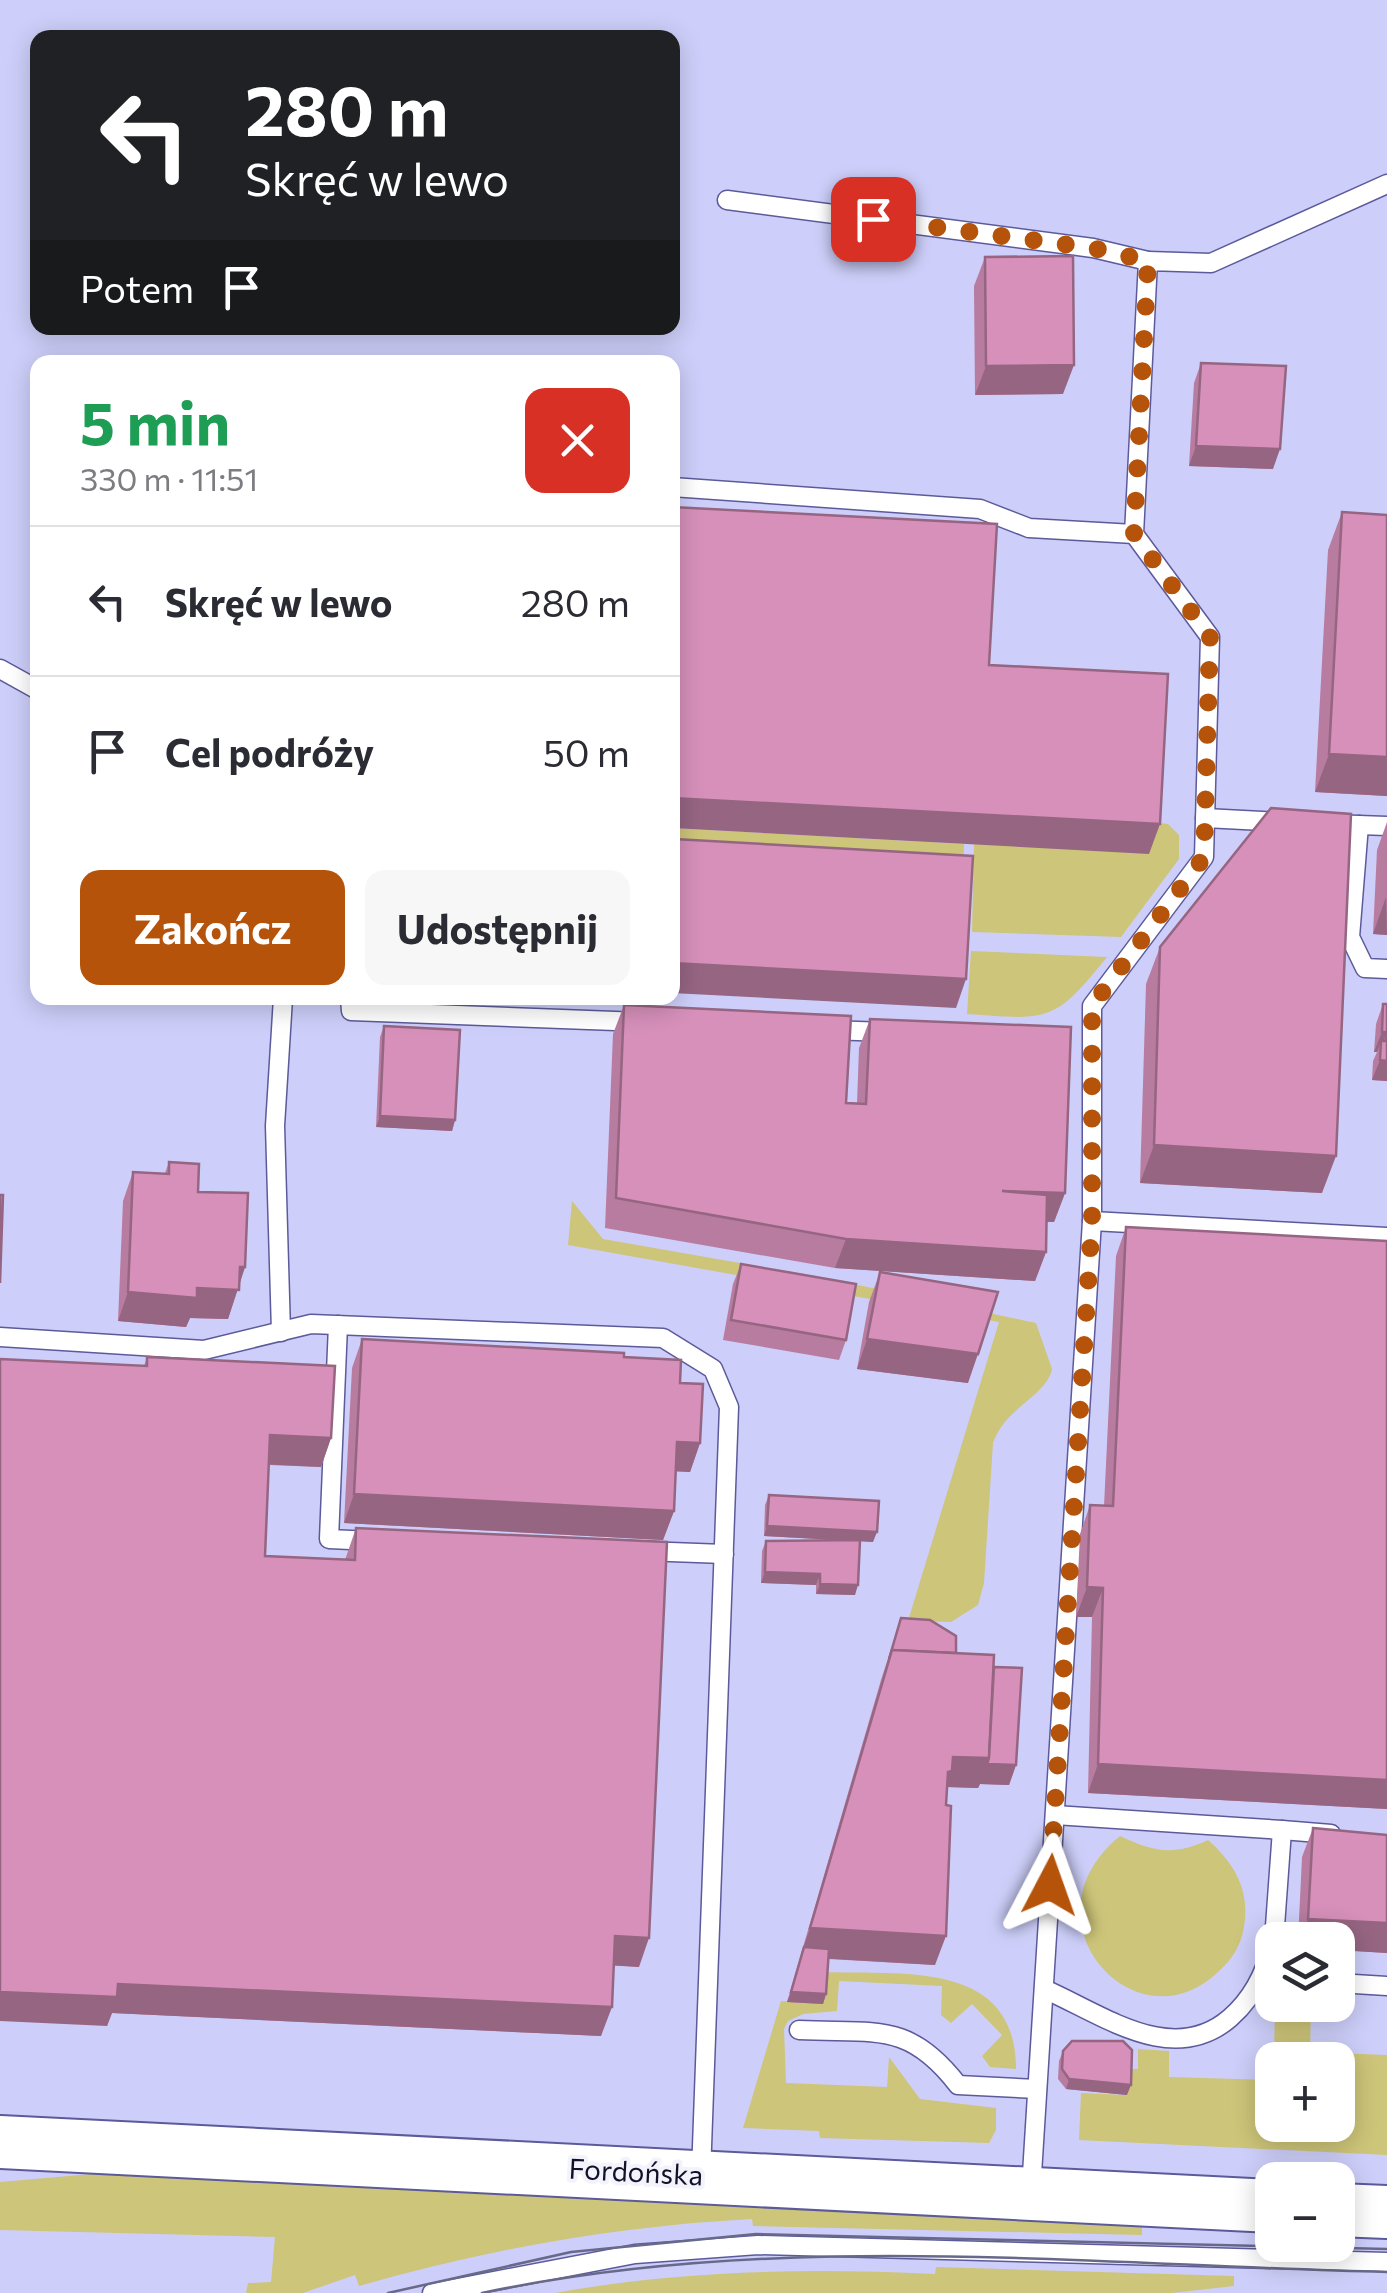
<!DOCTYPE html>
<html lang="pl">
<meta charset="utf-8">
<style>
:root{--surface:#fff;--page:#f7f7f7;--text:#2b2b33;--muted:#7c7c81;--line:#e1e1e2;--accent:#b45309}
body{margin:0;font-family:Commissioner,sans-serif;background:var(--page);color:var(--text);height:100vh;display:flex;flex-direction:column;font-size:38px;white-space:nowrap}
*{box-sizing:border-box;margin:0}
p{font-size:32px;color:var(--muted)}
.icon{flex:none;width:55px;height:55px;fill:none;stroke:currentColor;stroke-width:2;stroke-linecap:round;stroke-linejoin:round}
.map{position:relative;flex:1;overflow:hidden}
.details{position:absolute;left:30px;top:355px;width:650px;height:650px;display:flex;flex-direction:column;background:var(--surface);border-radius:20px;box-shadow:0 5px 25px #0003}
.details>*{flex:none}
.guide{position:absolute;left:30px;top:30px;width:650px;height:305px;border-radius:20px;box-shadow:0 5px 25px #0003;background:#202124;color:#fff;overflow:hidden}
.fabs{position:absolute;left:1255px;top:1922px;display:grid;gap:20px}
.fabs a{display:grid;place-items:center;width:100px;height:100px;border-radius:20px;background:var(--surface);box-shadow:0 5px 25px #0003;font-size:50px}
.pin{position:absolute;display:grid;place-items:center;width:85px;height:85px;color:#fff;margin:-42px;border-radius:20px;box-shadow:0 5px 15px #0006}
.me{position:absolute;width:110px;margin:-55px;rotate:4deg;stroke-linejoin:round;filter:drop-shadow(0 0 8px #0008)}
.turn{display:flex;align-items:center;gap:35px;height:210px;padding:0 50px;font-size:45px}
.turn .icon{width:130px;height:130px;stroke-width:2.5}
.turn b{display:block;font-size:70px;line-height:85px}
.then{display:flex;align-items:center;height:95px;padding:0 50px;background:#0003;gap:20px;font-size:38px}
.round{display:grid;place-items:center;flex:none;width:105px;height:105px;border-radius:20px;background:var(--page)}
.headline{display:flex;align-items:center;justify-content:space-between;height:170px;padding:0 50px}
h1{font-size:60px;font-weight:700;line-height:75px;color:#1e9e55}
.button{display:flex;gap:20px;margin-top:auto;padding:20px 50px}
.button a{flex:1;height:115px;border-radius:20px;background:var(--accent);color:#fff;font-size:40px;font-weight:700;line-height:115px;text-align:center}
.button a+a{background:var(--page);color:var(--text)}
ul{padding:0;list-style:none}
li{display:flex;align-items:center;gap:30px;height:150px;padding:0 50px;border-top:2px solid var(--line)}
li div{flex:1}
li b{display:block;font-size:38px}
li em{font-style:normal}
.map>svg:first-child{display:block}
</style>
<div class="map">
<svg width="1387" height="2293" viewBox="0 0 1387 2293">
<rect width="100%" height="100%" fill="#cdcffa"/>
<g fill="#cdc579">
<polygon points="1151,822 1168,824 1179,835 1179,859 1121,937 972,932 974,844"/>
<polygon points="672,828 964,844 963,885 673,850"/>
<path d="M971,951L1107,957C1054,1023 1049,1020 967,1014Z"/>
<path d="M572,1201L603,1239L830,1279L1036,1323L1052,1369C1046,1397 1006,1406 993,1443L984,1583L978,1605L951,1622L908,1621L999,1322L568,1245Z"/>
<path d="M1120,1836C1154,1852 1174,1856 1208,1840C1235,1864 1250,1890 1244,1927C1241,1945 1232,1960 1218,1972C1135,2051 1018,1919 1120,1836Z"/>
<path d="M824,1972C901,1975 1016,1959 1016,2069L990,2067L982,2056L1002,2035L972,2004L951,2023L941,2015L942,1986L839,1981L837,2011L803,2014L788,2021L784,2029L786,2083L887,2087L889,2057L920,2099L996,2108V2130L989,2143L820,2138L819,2131L743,2128L781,2001L822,2004Z"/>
<polygon points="1275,2005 1311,2006 1310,2052 1387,2055 1387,2155 1079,2140 1081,2093 1127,2095 1128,2069 1138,2069 1138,2049 1169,2051 1169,2077 1272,2080 1272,2125 1338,2125 1338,2060 1274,2060"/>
<path d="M126,2171L1142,2224V2235L753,2226L752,2219C618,2226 488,2249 359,2286L355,2275L303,2293H246L248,2283L271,2282L275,2237L0,2230V2182Z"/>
<path d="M936,2267L1234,2276V2286L1172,2293H555C681,2270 808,2268 935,2274Z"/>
</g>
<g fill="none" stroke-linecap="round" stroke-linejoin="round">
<defs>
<g id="lane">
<polyline points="727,200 1093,248 1148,261"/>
<polyline points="672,487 980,509 1029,528 1134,534"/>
<polyline points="0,669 38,690"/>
<polyline points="1205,818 1284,822"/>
<polyline points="1330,824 1387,826"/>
<polyline points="1359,825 1350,937 1365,968 1387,969"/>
<polyline points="350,998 351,1011 642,1022"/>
<polyline points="828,1030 887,1032"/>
<polyline points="1092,1221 1387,1237"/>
<polyline points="338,1325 329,1539 373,1541"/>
<polyline points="281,1332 275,1126 283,998"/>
<polyline points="0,1337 204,1350 311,1324 663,1338 713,1369 729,1407 701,2174"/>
<polyline points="644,1551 724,1554"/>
<polyline points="1055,1815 1282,1830 1274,1940"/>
<polyline points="1282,1830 1331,1834"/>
<polyline points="1338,1983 1387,1986"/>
<path d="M1044,1989C1102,2014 1172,2068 1230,2018C1253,1998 1265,1974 1272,1945"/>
<path d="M799,2030C874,2034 908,2020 958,2085L1037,2089"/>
<polyline points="1031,2190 1092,1221 1092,1006 1204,857 1210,637 1134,534 1148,261 1211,263 1387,184"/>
<polyline points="432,2293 635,2254 758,2245 1387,2262"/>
</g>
<g id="secondary">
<polyline points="0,2142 1272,2206"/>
<polyline points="1338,2210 1387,2212"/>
</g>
</defs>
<use href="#lane" stroke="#5c5a9a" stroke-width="21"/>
<use href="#secondary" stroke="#5c5a9a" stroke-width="56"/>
<use href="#lane" stroke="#fff" stroke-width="18"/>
<use href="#secondary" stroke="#fff" stroke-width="52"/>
<g stroke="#68698a" stroke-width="2.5">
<polyline points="388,2293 571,2252 756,2234 1387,2249"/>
<path d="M482,2293C779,2230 1086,2265 1387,2272"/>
</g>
</g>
<g fill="#b87ca0">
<polygon points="985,257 1063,394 975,395 974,286"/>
<polygon points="1201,363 1273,469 1189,466 1194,383"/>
<polygon points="1342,512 1387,796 1315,792 1328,550"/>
<polygon points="1387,822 1387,935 1373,934 1377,850"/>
<polygon points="1160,947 1322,1193 1140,1183 1146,984"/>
<polygon points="1383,1004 1387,1004 1387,1081 1372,1080 1373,1061 1377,1052 1374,1052 1376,1024"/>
<polygon points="624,1005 846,1103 857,1103 859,1048 870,1019 1065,1193 1054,1222 1047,1222 1046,1252 1035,1281 835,1268 605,1228 613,1034"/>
<polygon points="384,1026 455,1120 452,1131 376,1127 380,1037"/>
<polygon points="169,1162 198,1192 245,1267 228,1319 190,1318 186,1327 118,1321 123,1201 133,1172 165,1173"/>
<polygon points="1126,1227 1387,1241 1387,1809 1088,1793 1092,1617 1076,1617 1080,1534 1090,1505 1104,1506 1116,1256"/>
<polygon points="741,1264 846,1340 839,1360 723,1340 733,1284"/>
<polygon points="880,1272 968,1383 857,1369 869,1302"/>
<polygon points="362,1339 624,1357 680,1383 700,1443 690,1472 676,1471 674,1511 663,1540 344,1523 352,1368"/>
<polygon points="147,1357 331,1438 321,1467 269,1465 265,1556 345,1560 356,1528 639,1967 613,1965 601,2036 112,2013 107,2026 144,1366"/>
<polygon points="769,1495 873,1542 860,1541 855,1595 816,1594 816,1585 761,1583 762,1551 766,1541 836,1540 764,1536 765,1505"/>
<polygon points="901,1618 956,1653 994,1667 1016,1765 1009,1785 980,1784 978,1788 947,1787 935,1965 828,1959 826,1994 823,2004 787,2002 881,1680"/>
<polygon points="1313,1828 1387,1953 1338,1950 1338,1940 1298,1940 1302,1857"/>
<polygon points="1063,2051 1127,2095 1066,2089 1058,2079 1059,2061"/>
</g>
<g fill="#966582">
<polygon points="1074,365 1063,394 975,395 986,366"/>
<polygon points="1196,446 1280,449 1273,469 1189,466"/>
<polygon points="1329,754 1387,757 1387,796 1315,792"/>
<polygon points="672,798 1160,824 1149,854 672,828"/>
<polygon points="1386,897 1387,935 1373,934"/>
<polygon points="672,963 966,979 956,1008 672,993"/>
<polygon points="437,998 503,998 502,1001"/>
<polygon points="1382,1032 1387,1032 1380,1051 1381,1041 1377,1052 1374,1052"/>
<polygon points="1380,1060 1387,1061 1387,1081 1372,1080"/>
<polygon points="380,1116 455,1120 452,1131 376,1127"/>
<polygon points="1154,1145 1336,1156 1322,1193 1140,1183"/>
<polygon points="1002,1191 1065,1193 1054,1222 991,1220"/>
<polygon points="846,1239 1046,1252 1035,1281 835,1268"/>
<polygon points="240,1267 245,1267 228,1319 190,1318 186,1327 118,1321 128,1292"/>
<polygon points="867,1339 978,1354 968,1383 857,1369"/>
<polygon points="270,1435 331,1438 321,1467 259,1464"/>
<polygon points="677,1442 700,1443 690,1472 667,1471"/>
<polygon points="354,1494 674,1511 663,1540 344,1523"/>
<polygon points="767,1526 877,1532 873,1542 764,1536"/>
<polygon points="765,1572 820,1574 816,1585 761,1583"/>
<polygon points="820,1584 858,1585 855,1595 816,1594"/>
<polygon points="1087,1587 1103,1588 1092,1617 1076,1617"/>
<polygon points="953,1757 989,1758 1016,1765 1009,1785 980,1784 978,1788 947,1787 937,1801"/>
<polygon points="1098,1764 1387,1780 1387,1809 1088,1793"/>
<polygon points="1308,1919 1387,1923 1387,1953 1338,1950 1338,1940 1300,1940"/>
<polygon points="810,1928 946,1936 935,1965 801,1957 804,1947 800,1957"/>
<polygon points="615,1936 649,1938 639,1967 604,1965"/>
<polygon points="118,1984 612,2007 601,2036 112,2013 107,2026 0,2021 0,1992"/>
<polygon points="791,1992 826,1994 823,2004 787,2002"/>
<polygon points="1069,2079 1131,2085 1127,2095 1066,2089"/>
</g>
<g fill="#d690ba" stroke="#966582" stroke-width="2.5">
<polygon points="1073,256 1074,365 986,366 985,257"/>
<polygon points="1201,363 1286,366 1280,449 1196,446"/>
<polygon points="672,507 997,524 989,665 1168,674 1160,824 672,798"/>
<polygon points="1342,512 1387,515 1387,757 1329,754"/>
<polygon points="1271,808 1351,814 1336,1156 1154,1145 1160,947"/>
<polygon points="674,839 973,856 966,979 672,963"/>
<polygon points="1383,1004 1387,1004 1387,1032 1382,1032"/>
<polygon points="624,1005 851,1016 846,1103 866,1104 870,1019 1071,1027 1065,1193 1002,1191 1047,1195 1046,1252 846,1239 616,1198"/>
<polygon points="384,1026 460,1030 455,1120 380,1116"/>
<polygon points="1387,1033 1387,1061 1380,1060 1381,1041 1386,1041"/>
<polygon points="169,1162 199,1164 198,1192 248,1193 245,1267 240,1267 239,1290 197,1288 197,1298 128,1292 133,1172 169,1174"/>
<polygon points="0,1195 3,1195 0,1283"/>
<polygon points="1126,1227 1387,1241 1387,1780 1098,1764 1103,1588 1087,1587 1090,1505 1113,1506"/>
<polygon points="741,1264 856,1284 846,1340 731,1320"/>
<polygon points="880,1272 998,1292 978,1354 867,1339"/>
<polygon points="362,1339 624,1353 624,1357 681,1360 680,1383 703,1384 700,1443 677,1442 674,1511 354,1494"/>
<polygon points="147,1357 335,1366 331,1438 270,1435 265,1556 355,1560 356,1528 667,1542 649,1938 615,1936 612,2007 118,1984 117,1997 0,1992 0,1359 147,1366"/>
<polygon points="769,1495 879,1501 877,1532 767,1526"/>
<polygon points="860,1540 858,1585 820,1584 820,1574 765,1572 766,1541"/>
<polygon points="901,1618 930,1620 956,1636 956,1653 892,1650 889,1659"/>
<polygon points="892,1650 994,1655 989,1758 953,1757 952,1771 948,1772 946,1805 951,1806 946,1936 810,1928"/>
<polygon points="994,1667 1022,1668 1016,1765 987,1764 989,1758"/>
<polygon points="1313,1828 1387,1835 1387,1923 1308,1919"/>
<polygon points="804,1947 829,1949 826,1994 791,1992"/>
<polygon points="1072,2041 1123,2041 1132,2050 1131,2085 1069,2079 1062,2069 1063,2051"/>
</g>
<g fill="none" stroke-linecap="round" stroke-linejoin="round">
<polyline stroke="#b45309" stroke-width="18" stroke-dasharray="0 32.4" points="873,219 1093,248 1148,261 1134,534 1210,637 1204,857 1092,1006 1092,1221 1050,1885"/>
</g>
<g text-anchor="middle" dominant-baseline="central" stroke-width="8" stroke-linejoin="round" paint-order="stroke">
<g font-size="28" fill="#12112a" stroke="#f3f3fb">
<text transform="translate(636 2171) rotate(3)">Fordońska</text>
</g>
</g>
</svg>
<div class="fabs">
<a><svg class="icon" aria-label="layers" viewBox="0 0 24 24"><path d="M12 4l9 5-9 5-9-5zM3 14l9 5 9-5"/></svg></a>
<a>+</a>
<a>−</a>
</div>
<div class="pin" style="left:873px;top:219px;background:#d93025"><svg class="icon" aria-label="arrive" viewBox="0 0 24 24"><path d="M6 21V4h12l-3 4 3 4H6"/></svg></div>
<svg class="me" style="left:1050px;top:1885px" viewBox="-20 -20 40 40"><path d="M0-17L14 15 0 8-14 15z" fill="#b45309" stroke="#fff" stroke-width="4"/></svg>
<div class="guide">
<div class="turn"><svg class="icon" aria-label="left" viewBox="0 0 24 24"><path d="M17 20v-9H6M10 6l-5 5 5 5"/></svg><div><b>280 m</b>Skręć w lewo</div></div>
<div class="then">Potem<svg class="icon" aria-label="arrive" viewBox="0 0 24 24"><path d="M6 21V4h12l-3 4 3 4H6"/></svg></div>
</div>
<section class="details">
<div class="headline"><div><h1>5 min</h1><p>330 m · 11:51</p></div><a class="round" style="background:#d93025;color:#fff"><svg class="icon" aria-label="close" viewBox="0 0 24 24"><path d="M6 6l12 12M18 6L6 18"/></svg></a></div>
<ul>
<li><svg class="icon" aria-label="left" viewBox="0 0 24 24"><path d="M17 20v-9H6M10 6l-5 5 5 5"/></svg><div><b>Skręć w lewo</b></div><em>280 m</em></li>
<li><svg class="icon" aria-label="arrive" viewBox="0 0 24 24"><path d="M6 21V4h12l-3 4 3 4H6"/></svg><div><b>Cel podróży</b></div><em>50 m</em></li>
</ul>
<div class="button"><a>Zakończ</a><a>Udostępnij</a></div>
</section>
</div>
